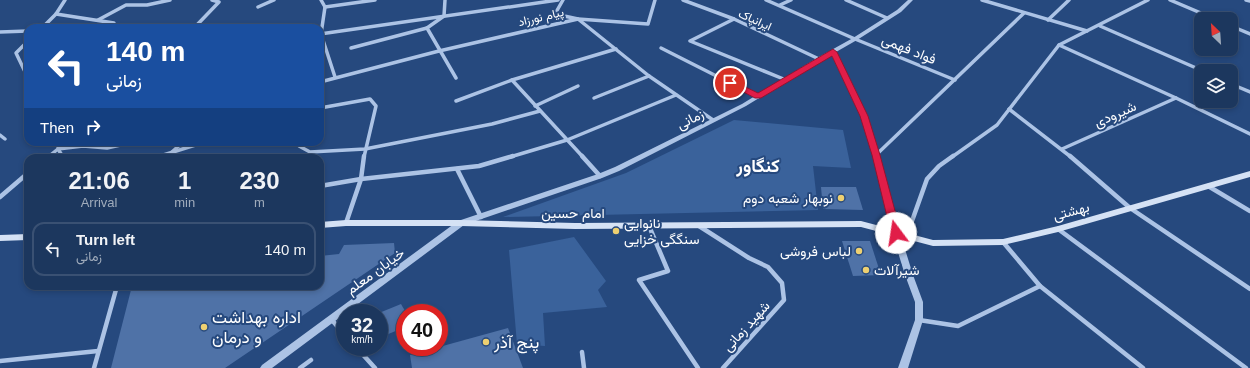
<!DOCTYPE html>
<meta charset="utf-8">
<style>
:root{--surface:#1c375e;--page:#294267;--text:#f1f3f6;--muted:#a0acbc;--line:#3a5173}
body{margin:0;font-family:Arial,Vazirmatn,sans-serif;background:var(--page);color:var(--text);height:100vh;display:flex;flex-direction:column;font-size:15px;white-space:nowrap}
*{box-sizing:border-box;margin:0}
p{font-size:13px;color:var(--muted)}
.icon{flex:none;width:22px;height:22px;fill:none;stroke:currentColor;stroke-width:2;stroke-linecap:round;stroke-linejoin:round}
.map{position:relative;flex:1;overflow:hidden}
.sheet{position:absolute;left:24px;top:154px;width:300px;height:136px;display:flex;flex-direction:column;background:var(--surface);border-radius:12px;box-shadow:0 2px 6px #0003,0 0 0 1px var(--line)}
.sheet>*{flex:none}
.hud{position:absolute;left:24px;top:24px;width:300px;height:122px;border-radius:12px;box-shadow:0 2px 6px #0003,0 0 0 1px var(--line);background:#1a4fa0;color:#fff;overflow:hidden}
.needle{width:26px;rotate:335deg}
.fabs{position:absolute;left:1194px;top:12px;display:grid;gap:8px}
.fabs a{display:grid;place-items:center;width:44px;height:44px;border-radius:8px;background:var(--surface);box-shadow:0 2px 6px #0003,0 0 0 1px var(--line);font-size:20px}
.speed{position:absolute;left:336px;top:304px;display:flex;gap:8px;font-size:20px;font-weight:700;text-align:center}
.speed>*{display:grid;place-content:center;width:52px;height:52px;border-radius:50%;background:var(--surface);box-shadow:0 2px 6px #0003,0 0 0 1px var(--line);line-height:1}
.speed small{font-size:10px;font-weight:400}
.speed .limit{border:6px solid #d22;background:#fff;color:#111}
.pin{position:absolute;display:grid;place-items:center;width:34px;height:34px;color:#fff;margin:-17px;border:2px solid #fff;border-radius:50%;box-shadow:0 1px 4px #0007}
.me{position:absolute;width:44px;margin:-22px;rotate:346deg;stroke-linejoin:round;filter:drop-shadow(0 0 3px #0008)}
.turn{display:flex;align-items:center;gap:14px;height:84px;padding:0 16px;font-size:18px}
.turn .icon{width:52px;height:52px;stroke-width:2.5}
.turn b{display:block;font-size:28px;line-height:34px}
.then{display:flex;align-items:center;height:38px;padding:0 16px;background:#0003;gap:8px;font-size:15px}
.eta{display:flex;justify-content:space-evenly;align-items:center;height:68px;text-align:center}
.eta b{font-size:24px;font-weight:600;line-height:28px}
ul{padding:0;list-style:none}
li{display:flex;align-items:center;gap:12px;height:54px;margin:0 8px 6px;padding:0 8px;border:2px solid var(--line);border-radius:12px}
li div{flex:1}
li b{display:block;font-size:15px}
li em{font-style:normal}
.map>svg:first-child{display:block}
</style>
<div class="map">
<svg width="1250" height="368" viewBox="0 0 1250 368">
<rect width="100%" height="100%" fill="#26497e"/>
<g fill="#3a629b">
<polygon points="734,120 843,130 851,168 813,166 818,210 503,217 626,173"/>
<polygon points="574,237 606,281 598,290 607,307 543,313 545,346 517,344 509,250"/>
</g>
<g fill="#4f72a7">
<polygon points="821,187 856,187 863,210 823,209"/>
<polygon points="842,241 870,241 881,275 853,276"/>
<polygon points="394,243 395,253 225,368 111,368 132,286 320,286 320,256 339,254 344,245"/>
<polygon points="401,304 405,311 405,327 379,338 379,313"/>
<polygon points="508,328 523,368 412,368 410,355"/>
</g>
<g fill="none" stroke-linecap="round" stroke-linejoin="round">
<g stroke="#acc3e5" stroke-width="3.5">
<polyline points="321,0 325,7 321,34 335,77"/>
<polyline points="445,0 444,16 427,28 456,78"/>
<polyline points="563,0 555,14 578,19 649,76 713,120"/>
<polyline points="683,0 734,19 819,59"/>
<polyline points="766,0 855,39 955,80"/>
<polyline points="846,0 887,18"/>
<polyline points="982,0 1087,31"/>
<polyline points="1170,0 1215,19"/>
<polyline points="1246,0 1250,1"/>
<polyline points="780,5 791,0"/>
<polyline points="258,7 274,0"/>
<polyline points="325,7 375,0"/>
<polyline points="56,14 114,23 112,28"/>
<polyline points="734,19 690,41 786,80"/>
<polyline points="98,20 126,5 147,5 170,0"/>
<polyline points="1048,20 1069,0"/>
<polyline points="1100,26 1203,71"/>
<polyline points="1231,26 1250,34"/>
<polyline points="278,27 296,25 295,28"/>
<polyline points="42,28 56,14 65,0"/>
<polyline points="194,28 219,2 212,0"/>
<polyline points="0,32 28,31"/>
<polyline points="320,34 558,0"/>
<polyline points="28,41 16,53 28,78"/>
<polyline points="1059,45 1176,98 1250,134"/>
<polyline points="351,48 427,28"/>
<polyline points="661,48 758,97"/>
<polyline points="512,80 583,157"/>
<polyline points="320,82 439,51 578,19 648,24 655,0"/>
<polyline points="1231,84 1250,92"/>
<polyline points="594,98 649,76"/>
<polyline points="456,101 512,80 616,49"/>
<polyline points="535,106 578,86"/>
<polyline points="320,108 370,99 376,106 364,157"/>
<polyline points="1009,109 1071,157"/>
<polyline points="0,135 5,139"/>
<polyline points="59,142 58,149 63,157"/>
<polyline points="300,142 299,146 310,152 365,149 492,124 540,111"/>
<polyline points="1062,149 1176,98"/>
<polyline points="172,152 183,142"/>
<polyline points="876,155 1024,13"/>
<polyline points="48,157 58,149 83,146 107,148 134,142"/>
<polyline points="157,157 205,142"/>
<polyline points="510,157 567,140 676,95"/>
<polyline points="952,157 997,125 1059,45 1148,0"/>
</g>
<g stroke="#acc3e5" stroke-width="4.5">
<polyline points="63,156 64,158"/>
<polyline points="582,156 600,176"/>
<polyline points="1070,156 1130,208 1250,289"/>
<polyline points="47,158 50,156"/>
<polyline points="154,158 161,156"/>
<polyline points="457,169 481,217"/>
<polyline points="320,186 361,179 479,166 513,156"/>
<polyline points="1208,186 1250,211"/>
<polyline points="0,197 28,173"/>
<polyline points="346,223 361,179 364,156"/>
<polyline points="649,226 668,271 639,280 698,368"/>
<polyline points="699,226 749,258 768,267 782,283 784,300 723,368"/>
<polyline points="1058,229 1246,368"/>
<polyline points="896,233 912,221 927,179 939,166 953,156"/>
<polyline points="1003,242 1040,286 1143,368"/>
<polyline points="331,319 345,335"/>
<polyline points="919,320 958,326 1040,286"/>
<polyline points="356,347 375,368"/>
<polyline points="582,352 584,368"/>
<polyline points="0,361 98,351"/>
<polyline points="94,368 117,286"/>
<polyline points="300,368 311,360"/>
</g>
<polygon fill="#acc3e5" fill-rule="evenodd" points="908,0 913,0 901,12 857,40 836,52 867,116 879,155 900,233 913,275 923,302 923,320 908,368 898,368 915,320 915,302 905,275 892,233 873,155 861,116 831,54 746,106 619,171 602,178 464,225 272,368 260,368 262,365 458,221 598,174 615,167 742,104 817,58 853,38 897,10"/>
<g fill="#d5e2f5" fill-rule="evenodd">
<polygon points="1250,171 1250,177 1058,232 1003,245 933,246 861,227 575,229 461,226 346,226 320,228 320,222 346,220 461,220 575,223 861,221 933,240 1003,239 1058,226"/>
<polygon points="28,234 28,240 0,241 0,235"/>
</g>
</g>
<polygon fill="#e11d48" stroke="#92132f" points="833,49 837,52 868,116 880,155 901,233 899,236 896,237 891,233 872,155 860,116 832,56 761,98 755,98 726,83 730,81 733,81 758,93"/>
<g fill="#eed071" stroke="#26497e" stroke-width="1.5">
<circle cx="841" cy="198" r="4"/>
<circle cx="616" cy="231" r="4"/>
<circle cx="859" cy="251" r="4"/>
<circle cx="866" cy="270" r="4"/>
<circle cx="204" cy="327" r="4"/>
<circle cx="486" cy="342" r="4"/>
</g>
<g text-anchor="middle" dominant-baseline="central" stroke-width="4" stroke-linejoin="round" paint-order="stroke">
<g font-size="12" fill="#fff" stroke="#26497e">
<text transform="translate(541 17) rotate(-13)">پیام نورزاد</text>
<text transform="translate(755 20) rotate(24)">ایرانپاک</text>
</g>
<g font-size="14" fill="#fff" stroke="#26497e">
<text transform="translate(909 49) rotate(22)">فواد فهمی</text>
<text transform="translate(1115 114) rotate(-24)">شیرودی</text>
<text transform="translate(690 119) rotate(-27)">زمانی</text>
<text transform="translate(1071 211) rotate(-15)">بهشتی</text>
<text x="573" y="213">امام حسین</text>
<text transform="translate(375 271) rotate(-36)">خیابان معلم</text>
<text transform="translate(746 326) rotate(-48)">شهید زمانی</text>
</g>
<g font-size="14" fill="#fff" stroke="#26497e" text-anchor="end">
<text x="833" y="198">نوبهار شعبه دوم</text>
<text x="624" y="223" text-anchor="start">نانوایی<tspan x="624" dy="16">سنگگی خزایی</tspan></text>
<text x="851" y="251">لباس فروشی</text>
<text x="874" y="270" text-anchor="start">شیرآلات</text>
</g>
<g font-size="17" fill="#fff" stroke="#26497e" text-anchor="start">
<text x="212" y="317">اداره بهداشت<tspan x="212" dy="20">و درمان</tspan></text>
<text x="494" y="342">پنج آذر</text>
</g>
<g font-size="18" font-weight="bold" fill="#fff" stroke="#26497e">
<text x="758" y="166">کنگاور</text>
</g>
</g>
</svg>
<div class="fabs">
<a><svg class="needle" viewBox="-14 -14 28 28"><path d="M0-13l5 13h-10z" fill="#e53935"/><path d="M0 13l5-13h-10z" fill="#a0acbc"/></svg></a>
<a><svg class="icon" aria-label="layers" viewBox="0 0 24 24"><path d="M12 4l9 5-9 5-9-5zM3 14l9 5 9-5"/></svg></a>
</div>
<div class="speed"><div>32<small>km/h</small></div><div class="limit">40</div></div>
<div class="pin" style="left:730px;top:83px;background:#d93025"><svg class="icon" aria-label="arrive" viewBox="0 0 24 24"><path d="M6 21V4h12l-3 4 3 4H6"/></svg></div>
<svg class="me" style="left:896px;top:233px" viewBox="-20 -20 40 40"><circle r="19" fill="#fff"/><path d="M0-13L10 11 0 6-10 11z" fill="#e11d48"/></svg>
<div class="hud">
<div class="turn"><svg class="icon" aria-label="left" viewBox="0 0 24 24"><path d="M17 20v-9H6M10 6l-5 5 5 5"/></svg><div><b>140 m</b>زمانی</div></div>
<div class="then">Then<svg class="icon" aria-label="right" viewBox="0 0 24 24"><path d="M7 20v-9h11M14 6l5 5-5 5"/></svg></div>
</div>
<section class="sheet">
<div class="eta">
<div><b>21:06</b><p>Arrival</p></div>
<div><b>1</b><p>min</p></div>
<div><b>230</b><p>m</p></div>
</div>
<ul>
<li><svg class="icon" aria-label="left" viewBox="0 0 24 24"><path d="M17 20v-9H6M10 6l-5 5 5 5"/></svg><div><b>Turn left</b><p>زمانی</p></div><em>140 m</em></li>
</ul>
</section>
</div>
